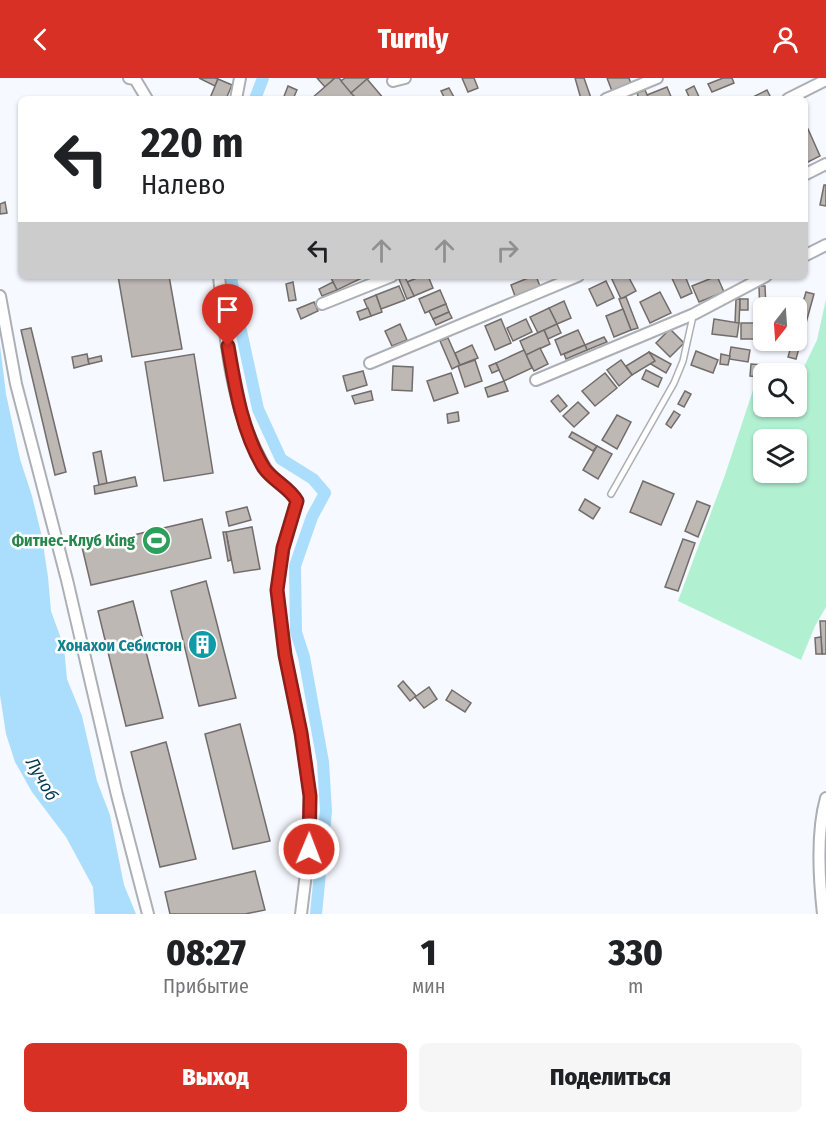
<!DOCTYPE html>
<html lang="ru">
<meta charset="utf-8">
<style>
:root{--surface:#fff;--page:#f6f6f6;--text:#202124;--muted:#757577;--accent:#d93025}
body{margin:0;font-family:"Fira Sans Condensed",sans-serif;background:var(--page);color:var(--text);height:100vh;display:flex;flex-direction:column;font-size:22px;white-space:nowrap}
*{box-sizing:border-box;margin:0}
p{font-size:20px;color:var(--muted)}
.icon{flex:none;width:33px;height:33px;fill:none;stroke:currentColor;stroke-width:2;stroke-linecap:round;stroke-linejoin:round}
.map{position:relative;height:836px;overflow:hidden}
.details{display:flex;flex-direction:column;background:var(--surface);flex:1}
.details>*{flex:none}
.hud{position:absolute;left:18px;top:18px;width:790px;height:183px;border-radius:9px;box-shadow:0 2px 4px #0004;background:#fff;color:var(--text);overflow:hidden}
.needle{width:39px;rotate:197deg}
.controls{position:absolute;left:753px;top:219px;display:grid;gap:12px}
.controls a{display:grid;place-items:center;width:54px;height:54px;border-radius:9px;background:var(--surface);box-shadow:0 2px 4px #0004;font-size:30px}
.pin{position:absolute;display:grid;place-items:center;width:51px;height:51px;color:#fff;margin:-62px -26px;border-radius:50% 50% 50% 0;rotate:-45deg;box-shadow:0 0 6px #0007}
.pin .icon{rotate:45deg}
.me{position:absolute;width:66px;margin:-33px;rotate:1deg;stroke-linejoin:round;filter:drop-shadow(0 0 4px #0008)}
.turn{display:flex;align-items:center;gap:21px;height:126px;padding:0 24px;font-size:27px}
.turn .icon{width:78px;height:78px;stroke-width:2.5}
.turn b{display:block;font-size:42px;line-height:51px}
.lanes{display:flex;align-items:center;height:57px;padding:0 24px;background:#0003;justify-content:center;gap:30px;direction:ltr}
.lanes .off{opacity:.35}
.eta{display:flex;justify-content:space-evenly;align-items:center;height:102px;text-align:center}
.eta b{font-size:36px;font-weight:800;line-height:42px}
.action{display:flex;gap:12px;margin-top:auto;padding:12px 24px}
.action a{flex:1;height:69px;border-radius:9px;background:var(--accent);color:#fff;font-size:24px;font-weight:800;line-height:69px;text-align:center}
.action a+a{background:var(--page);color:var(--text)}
header{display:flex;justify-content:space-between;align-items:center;height:78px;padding:0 24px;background:var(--accent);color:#fff;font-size:27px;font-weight:800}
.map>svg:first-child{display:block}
</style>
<header><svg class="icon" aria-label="back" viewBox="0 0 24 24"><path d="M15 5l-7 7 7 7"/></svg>Turnly<svg class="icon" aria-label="person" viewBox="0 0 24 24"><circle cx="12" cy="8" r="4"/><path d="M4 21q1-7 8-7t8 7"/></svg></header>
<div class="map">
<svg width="826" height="836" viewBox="0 0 826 836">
<rect width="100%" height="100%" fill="#f6f9ff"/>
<path fill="#b2f0d2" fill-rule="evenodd" d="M826,221V529L815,548L801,582L678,523L725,397L756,303L763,304L764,328H796L797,299L800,297L817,262ZM764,362H796V394H764Z"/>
<polygon fill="#abdefc" points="0,267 6,316 20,381 32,418 42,459 48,499 51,533 64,569 67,601 82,638 97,703 110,737 124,807 136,836 95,836 93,809 66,759 32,714 15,684 6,656 0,617"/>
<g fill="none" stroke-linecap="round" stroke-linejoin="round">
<g stroke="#abdefc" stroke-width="12">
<polyline points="255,21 263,0"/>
<polyline points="231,198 235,225 258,331 281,381 313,401 325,415 312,439 295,488 296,554 304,579 323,684 326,733 316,836"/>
</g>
</g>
<g fill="#beb8b5" stroke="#726d6a" stroke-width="1.5">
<polygon points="199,0 215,0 218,1 215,8"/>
<polygon points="317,0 335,0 325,9"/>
<polygon points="335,0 339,0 357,21 311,21"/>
<polygon points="345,0 369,0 351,15 341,3"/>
<polygon points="462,0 474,0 478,10 468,14"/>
<polygon points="575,0 584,0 591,20 581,21"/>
<polygon points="607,0 629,0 631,6 612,13"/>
<polygon points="723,0 732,0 734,5 712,14 708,6"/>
<polygon points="218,1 232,7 226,21 210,20"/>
<polygon points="367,1 384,21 357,21 351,15"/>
<polygon points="288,8 297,12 293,21 283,21"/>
<polygon points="694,8 700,21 690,21 686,12"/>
<polygon points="667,9 672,21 649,21 647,17"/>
<polygon points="449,10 455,21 445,21 441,13"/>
<polygon points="645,12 649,21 639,21 637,15"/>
<polygon points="767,12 771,20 752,21 751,20"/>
<polygon points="808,51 820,78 806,85 806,52"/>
<polygon points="824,107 826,107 826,128 820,127"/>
<polygon points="5,124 7,135 0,136 0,126"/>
<polygon points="118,198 169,198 182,271 132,279"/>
<polygon points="330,198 366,198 337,212"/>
<polygon points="422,198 428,198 433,210 414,218 407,204"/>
<polygon points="533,198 536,198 540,208 515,218 511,207"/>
<polygon points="613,198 628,198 636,213 621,221 611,199"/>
<polygon points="671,198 685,198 692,215 681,220"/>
<polygon points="717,198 724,214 699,224 692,208"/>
<polygon points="405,199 414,218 407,221 399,201"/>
<polygon points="606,203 614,220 597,228 589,211"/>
<polygon points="293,204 296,222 289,223 286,206"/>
<polygon points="333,204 337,212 322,218 319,211"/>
<polygon points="399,208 405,222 381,231 376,217"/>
<polygon points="759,208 765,208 766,230 764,230 764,238 760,238"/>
<polygon points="440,212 446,226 425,235 419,221"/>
<polygon points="660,214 671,235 650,245 640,224"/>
<polygon points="806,214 814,216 796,281 788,279 793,262 796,262 796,248"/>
<polygon points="376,217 382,234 371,238 364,222"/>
<polygon points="626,219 638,250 631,252 619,221"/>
<polygon points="736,221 740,221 739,245 735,245"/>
<rect x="740" y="221" width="8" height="11"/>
<polygon points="564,223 571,240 557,246 549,230"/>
<polygon points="314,224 318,233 301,241 297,231"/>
<polygon points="446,226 449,234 433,241 429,233"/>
<polygon points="368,230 371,238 360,242 357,234"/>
<polygon points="549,230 557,246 538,255 530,239"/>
<polygon points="623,231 631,252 614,259 606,238"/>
<polygon points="449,234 452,240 436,247 433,241"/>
<polygon points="501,241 511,265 495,272 485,248"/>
<polygon points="526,241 532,254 513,263 507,250"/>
<polygon points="714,241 739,245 737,259 712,256"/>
<rect x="741" y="245" width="23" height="16"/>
<polygon points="400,246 407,262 392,268 385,253"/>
<polygon points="557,246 561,255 548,261 544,252"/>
<polygon points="31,250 66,394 55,397 21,252"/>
<polygon points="670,251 684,265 670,279 656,265"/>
<polygon points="544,252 550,266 526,277 520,263"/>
<polygon points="578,252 585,267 561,277 555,262"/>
<polygon points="604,259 607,264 587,272 585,267"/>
<polygon points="448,260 460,287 452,291 440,263"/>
<polygon points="472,267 478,280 460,287 455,275"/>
<polygon points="585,267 587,272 566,281 564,276"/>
<polygon points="731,269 750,272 748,284 729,281"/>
<polygon points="540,270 548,286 534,293 526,277"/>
<polygon points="524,272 532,290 504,303 496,285"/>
<polygon points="696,273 718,282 713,295 691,287"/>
<polygon points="649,274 671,286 666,295 644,282"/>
<polygon points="649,274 655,283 632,297 626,288"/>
<polygon points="87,276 89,286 74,290 72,279"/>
<polygon points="194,276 213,395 164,403 145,284"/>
<polygon points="721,276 730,278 728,287 720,286"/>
<polygon points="101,278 102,283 89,286 88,281"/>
<polygon points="475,282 482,303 465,309 458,288"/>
<polygon points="621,282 632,297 619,308 607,292"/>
<polygon points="496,285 499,292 492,295 489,288"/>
<polygon points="751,286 780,288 779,296 764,296 764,299 750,298"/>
<polygon points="393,288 413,289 412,313 392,312"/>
<polygon points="646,292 662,300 658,309 642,301"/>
<polygon points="363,293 367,307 347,313 343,298"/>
<polygon points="451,295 458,315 434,323 427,303"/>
<polygon points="605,295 617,310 595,328 582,313"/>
<polygon points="504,303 508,313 488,319 485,310"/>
<polygon points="371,313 373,322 355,326 352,318"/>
<polygon points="685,313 691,316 684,329 678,326"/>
<polygon points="558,317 567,328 560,334 551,323"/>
<polygon points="578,324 589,335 574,349 563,338"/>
<polygon points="674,333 680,337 671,350 666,346"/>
<polygon points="458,334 459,343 448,345 447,336"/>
<polygon points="617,337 631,344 617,371 602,362"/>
<polygon points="572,354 597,368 593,373 569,359"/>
<polygon points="597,368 612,376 598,401 583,392"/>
<polygon points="101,373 107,405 99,407 93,375"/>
<polygon points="135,399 137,408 95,416 94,408"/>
<polygon points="643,403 674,416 661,447 630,434"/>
<polygon points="585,421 600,430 593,441 579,432"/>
<polygon points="697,423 710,428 698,459 685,453"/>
<polygon points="247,429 251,442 229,448 226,434"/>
<polygon points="202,441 211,480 91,507 82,469"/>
<polygon points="252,449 260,491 234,495 226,454"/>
<polygon points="223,454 226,454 231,482 228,483"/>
<polygon points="683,461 695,465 678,513 665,509"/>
<polygon points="206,503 236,620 199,628 171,513"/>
<polygon points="133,523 163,640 126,648 98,533"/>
<polygon points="820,543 826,543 826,576 822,576"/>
<polygon points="821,559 822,576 816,576 815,560"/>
<polygon points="403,603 416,618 410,623 398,608"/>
<polygon points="429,609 437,621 424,630 415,619"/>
<polygon points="452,612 471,625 465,634 446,622"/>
<polygon points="240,646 270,763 233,771 205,656"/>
<polygon points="166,664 196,781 160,789 131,674"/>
<polygon points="255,793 265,832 245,836 170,836 165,814"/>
</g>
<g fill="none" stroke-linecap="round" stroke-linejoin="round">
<defs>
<polyline id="service" points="611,416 674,305 683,283 693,238"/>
<g id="minor">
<polyline points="129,0 135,1 147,21"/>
<polyline points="393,3 405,0"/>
<polyline points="236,21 240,0"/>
<polyline points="606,21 657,0"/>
<polyline points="788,21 826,2"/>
<polyline points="806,96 826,86"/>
<polyline points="806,177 826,167"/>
<path d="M219,198C225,261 231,330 263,386C272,404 289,408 297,423L283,470L277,512L285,577L301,655L310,718L309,771L301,836"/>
<polyline points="0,218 16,306 67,502 117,717 148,836"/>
<polyline points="322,226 392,198"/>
<polyline points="370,285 578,198"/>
<polyline points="536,302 694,236 766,198"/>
<path d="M823,836C819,800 816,755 826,720"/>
</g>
</defs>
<use href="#service" stroke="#acafb4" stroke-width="8"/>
<use href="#minor" stroke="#acafb4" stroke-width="14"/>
<use href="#service" stroke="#fff" stroke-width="5"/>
<use href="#minor" stroke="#fff" stroke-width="10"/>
</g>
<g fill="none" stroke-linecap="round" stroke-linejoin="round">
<defs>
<path id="route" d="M228,268C235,309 242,354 264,390C273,403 289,409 297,423L283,470L277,512L285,577L301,655L310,718L309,771"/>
</defs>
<use href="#route" stroke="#8d1f18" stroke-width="15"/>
<use href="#route" stroke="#d93025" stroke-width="10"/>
</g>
<defs>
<symbol id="stadium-disc" viewBox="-11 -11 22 22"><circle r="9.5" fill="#2e9e5b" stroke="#fff"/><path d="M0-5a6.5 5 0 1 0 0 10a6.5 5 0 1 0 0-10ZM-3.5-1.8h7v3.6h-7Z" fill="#fff"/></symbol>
<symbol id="building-disc" viewBox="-11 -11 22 22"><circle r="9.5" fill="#0f9aa8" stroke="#fff"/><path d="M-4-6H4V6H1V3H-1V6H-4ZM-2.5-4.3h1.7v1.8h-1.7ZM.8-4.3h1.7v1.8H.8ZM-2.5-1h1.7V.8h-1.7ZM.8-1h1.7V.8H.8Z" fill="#fff"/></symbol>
</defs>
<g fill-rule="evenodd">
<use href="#stadium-disc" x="140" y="446" width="33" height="33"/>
<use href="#building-disc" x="186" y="550" width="33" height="33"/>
</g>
<g text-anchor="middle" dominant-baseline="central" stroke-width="5" stroke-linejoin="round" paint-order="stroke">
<g font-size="16" font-weight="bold" fill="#27864d" stroke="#fff" text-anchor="end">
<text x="135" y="462">Фитнес-Клуб King</text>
</g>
<g font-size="16" font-weight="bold" fill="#0d838f" stroke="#fff" text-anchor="end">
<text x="182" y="567">Хонахои Себистон</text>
</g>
<g font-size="18" font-style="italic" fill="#003851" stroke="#fff">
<text transform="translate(42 701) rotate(60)">Лучоб</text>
</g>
</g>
</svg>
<div class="controls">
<a><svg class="needle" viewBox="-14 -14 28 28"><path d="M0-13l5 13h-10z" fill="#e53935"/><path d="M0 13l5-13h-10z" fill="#757577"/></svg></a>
<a><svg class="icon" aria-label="search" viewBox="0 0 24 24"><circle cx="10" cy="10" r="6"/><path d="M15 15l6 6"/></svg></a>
<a><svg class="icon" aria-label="layers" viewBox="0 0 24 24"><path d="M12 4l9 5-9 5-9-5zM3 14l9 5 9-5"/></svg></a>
</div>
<div class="pin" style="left:228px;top:268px;background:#d93025"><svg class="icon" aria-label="arrive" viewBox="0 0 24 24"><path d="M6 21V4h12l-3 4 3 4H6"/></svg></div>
<svg class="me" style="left:309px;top:771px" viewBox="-20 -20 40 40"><circle r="17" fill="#d93025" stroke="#fff" stroke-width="3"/><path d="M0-11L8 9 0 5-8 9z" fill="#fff"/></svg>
<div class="hud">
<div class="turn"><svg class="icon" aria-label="left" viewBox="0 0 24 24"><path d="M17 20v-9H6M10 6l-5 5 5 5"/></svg><div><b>220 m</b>Налево</div></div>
<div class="lanes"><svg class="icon" aria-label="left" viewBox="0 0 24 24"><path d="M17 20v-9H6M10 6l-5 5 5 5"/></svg><svg class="icon off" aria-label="ahead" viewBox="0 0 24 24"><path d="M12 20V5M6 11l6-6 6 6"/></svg><svg class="icon off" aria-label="ahead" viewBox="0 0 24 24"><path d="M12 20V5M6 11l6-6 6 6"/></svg><svg class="icon off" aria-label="right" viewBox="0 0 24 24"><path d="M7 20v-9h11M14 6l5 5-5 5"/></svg></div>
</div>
</div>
<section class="details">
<div class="eta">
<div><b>08:27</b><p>Прибытие</p></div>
<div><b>1</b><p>мин</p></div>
<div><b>330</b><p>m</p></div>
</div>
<div class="action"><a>Выход</a><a>Поделиться</a></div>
</section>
